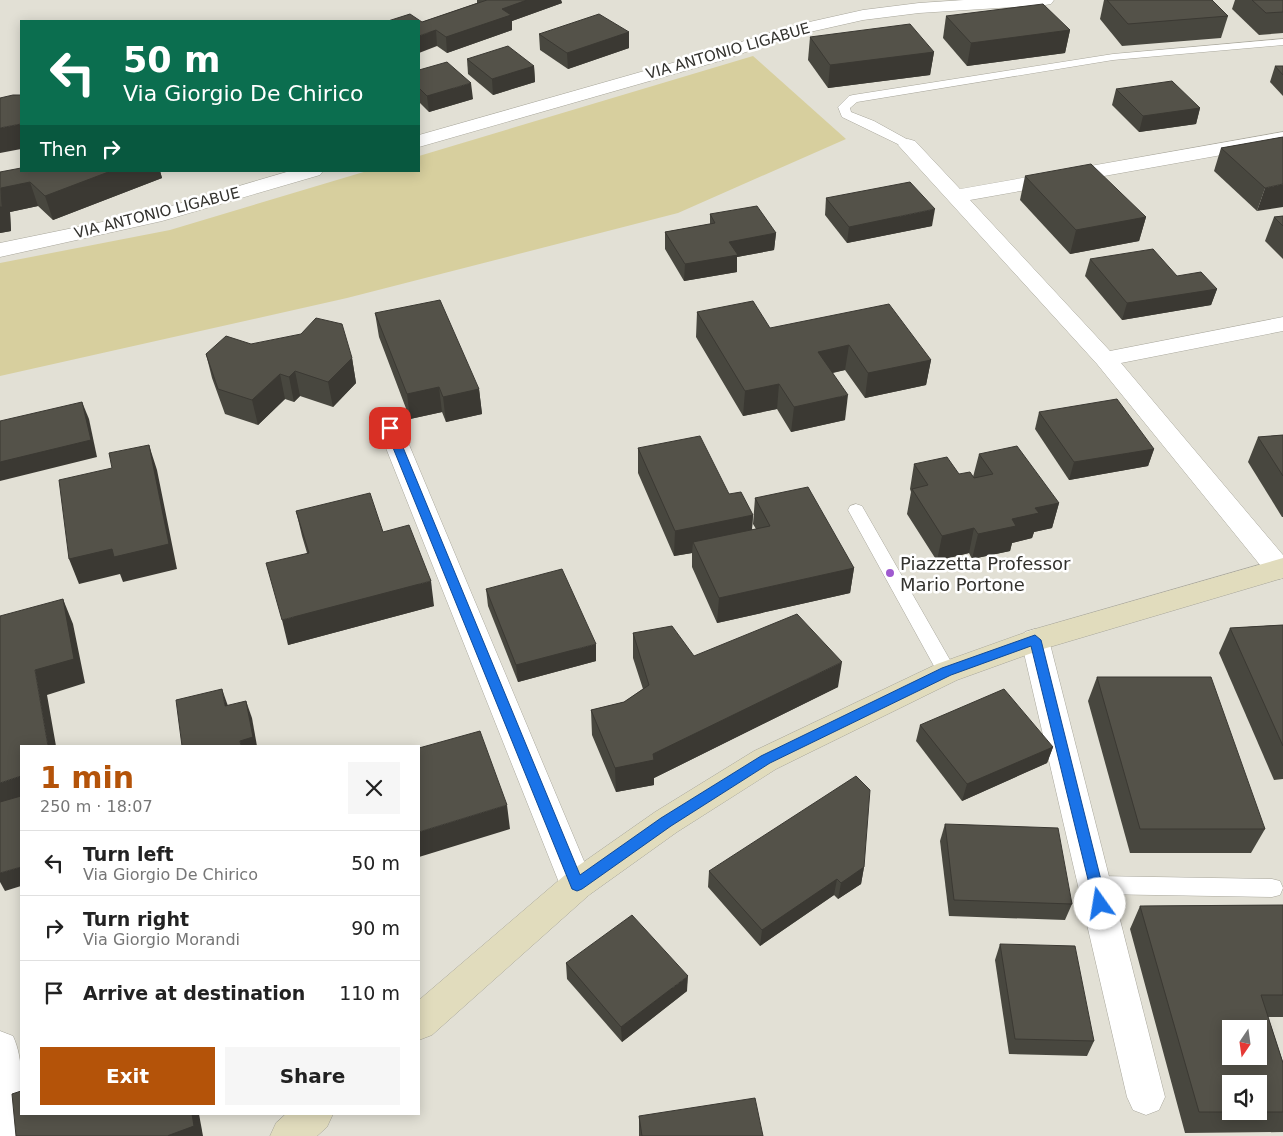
<!DOCTYPE html>
<meta charset="utf-8">
<style>
:root{--surface:#fff;--page:#f6f6f6;--text:#222;--muted:#767676;--line:#e0e0e0;--accent:#b45309}
body{margin:0;font-family:"DejaVu Sans",sans-serif;background:var(--page);color:var(--text);height:100vh;display:flex;flex-direction:column;font-size:19px;white-space:nowrap}
*{box-sizing:border-box;margin:0}
p{font-size:16px;color:var(--muted)}
.icon{flex:none;width:28px;height:28px;fill:none;stroke:currentColor;stroke-width:2;stroke-linecap:round;stroke-linejoin:round}
.map{position:relative;flex:1;overflow:hidden}
.drawer{position:absolute;left:20px;top:745px;width:400px;height:370px;display:flex;flex-direction:column;background:var(--surface);border-radius:0px;box-shadow:0 2px 12px #0003}
.drawer>*{flex:none}
.guide{position:absolute;left:20px;top:20px;width:400px;height:152px;border-radius:0px;box-shadow:0 2px 12px #0003;background:#0b6e4f;color:#fff;overflow:hidden}
.needle{width:32px;rotate:193deg}
.controls{position:absolute;left:1222px;top:1020px;display:grid;gap:10px}
.controls a{display:grid;place-items:center;width:45px;height:45px;border-radius:0px;background:var(--surface);box-shadow:0 2px 12px #0003;font-size:25px}
.pin{position:absolute;display:grid;place-items:center;width:42px;height:42px;color:#fff;margin:-21px;border-radius:10px;box-shadow:0 2px 8px #0006}
.me{position:absolute;width:55px;margin:-28px;rotate:347deg;stroke-linejoin:round;filter:drop-shadow(0 0 4px #0008)}
.turn{display:flex;align-items:center;gap:18px;height:105px;padding:0 20px;font-size:22px}
.turn .icon{width:65px;height:65px;stroke-width:2.5}
.turn b{display:block;font-size:35px;line-height:42px}
.then{display:flex;align-items:center;height:48px;padding:0 20px;background:#0003;gap:10px;font-size:19px}
.round{display:grid;place-items:center;flex:none;width:52px;height:52px;border-radius:0px;background:var(--page)}
.head{display:flex;align-items:center;justify-content:space-between;height:85px;padding:0 20px}
h1{font-size:30px;font-weight:700;line-height:38px;color:var(--accent)}
.primary-button{display:flex;gap:10px;margin-top:auto;padding:10px 20px}
.primary-button a{flex:1;height:58px;border-radius:0px;background:var(--accent);color:#fff;font-size:20px;font-weight:700;line-height:58px;text-align:center}
.primary-button a+a{background:var(--page);color:var(--text)}
ul{padding:0;list-style:none}
li{display:flex;align-items:center;gap:15px;height:65px;padding:0 20px;border-top:1px solid var(--line)}
li div{flex:1}
li b{display:block;font-size:19px}
li em{font-style:normal}
.map>svg:first-child{display:block}
</style>
<div class="map">
<svg width="1283" height="1136" viewBox="0 0 1283 1136">
<rect width="100%" height="100%" fill="#e2e0d5"/>
<polygon fill="#d7cf9e" points="753,56 846,139 678,213 347,298 0,376 0,263 170,230 367,171 419,171 419,156"/>
<g fill="none" stroke-linecap="round" stroke-linejoin="round">
<defs>
<g id="lane">
<polygon points="1283,39 1283,45 1113,60 857,102 850,108 851,112 874,121 912,142 914,145 912,148 908,149 842,117 838,107 849,96 853,95 1113,54"/>
<polygon points="856,504 862,506 954,667 956,672 954,677 947,679 940,677 848,510 850,506"/>
<polygon points="1096,876 1272,879 1280,881 1283,888 1280,895 1272,897 1096,894 1089,892 1085,885 1089,878"/>
</g>
<g id="street">
<polygon points="964,0 1054,0 1051,4 1045,5 919,13 863,20 792,36 723,60 419,147 419,135 711,52 787,27 863,10 919,3"/>
<polygon points="1283,132 1283,144 970,200 1110,351 1283,317 1283,331 1121,363 1283,555 1283,578 1279,579 1269,576 1097,364 898,145 901,141 908,139 915,141 960,189"/>
<polygon points="290,171 323,171 320,175 162,221 0,257 0,243 151,212"/>
<polygon points="390,420 399,422 402,428 594,885 589,895 577,900 565,895 560,885 378,428 381,422"/>
<polygon points="1035,629 1045,632 1049,640 1165,1097 1159,1110 1146,1115 1133,1110 1127,1097 1021,640 1025,632"/>
<path d="M0,1031L13,1036C24,1060 21,1087 21,1114H26L29,1136H0Z"/>
</g>
<g id="secondary">
<polygon points="1283,558 1283,578 1043,649 957,680 776,769 677,832 589,895 432,1035 419,1040 419,1000 565,875 655,812 754,751 937,664 1035,629"/>
<polygon points="286,1114 333,1114 327,1127 317,1136 270,1136 276,1123"/>
</g>
</defs>
<use href="#lane" stroke="#a8a69b" stroke-width="1"/>
<use href="#street" stroke="#a8a69b" stroke-width="1"/>
<use href="#secondary" stroke="#a8a69b" stroke-width="1"/>
<use href="#lane" fill="#fff" fill-rule="evenodd"/>
<use href="#street" fill="#fff" fill-rule="evenodd"/>
<use href="#secondary" fill="#e1dcbd" fill-rule="evenodd"/>
</g>
<g fill="#48473f">
<polygon points="477,0 561,0 562,3 512,21 512,30 447,53 437,46 422,22 477,3"/>
<polygon points="1104,0 1212,0 1228,16 1221,38 1122,46 1100,19"/>
<polygon points="1235,0 1283,0 1283,33 1259,35 1232,9"/>
<polygon points="946,16 1070,30 1065,53 967,66 943,38"/>
<polygon points="629,32 629,48 568,69 540,50 539,34"/>
<polygon points="810,37 934,52 930,75 828,88 808,60"/>
<polygon points="467,59 534,66 535,82 493,95 468,74"/>
<polygon points="1275,66 1283,66 1283,96 1270,82"/>
<polygon points="419,70 473,99 429,112 419,102"/>
<polygon points="1116,89 1200,108 1196,124 1139,132 1112,105"/>
<polygon points="1283,137 1257,211 1214,171 1221,148"/>
<polygon points="21,171 160,171 162,178 53,220 38,206 10,212 11,231 0,233 0,172"/>
<polygon points="1025,176 1146,217 1139,241 1070,254 1020,200"/>
<polygon points="826,198 932,226 847,243 825,215"/>
<polygon points="710,214 776,233 774,250 737,257 737,272 684,281 665,249 665,232 710,224"/>
<polygon points="1283,216 1283,259 1265,241 1274,217"/>
<polygon points="1090,259 1177,276 1217,289 1211,305 1122,320 1085,276"/>
<polygon points="697,312 770,328 931,360 926,385 865,398 845,370 833,373 845,420 791,432 777,409 743,416 696,337"/>
<polygon points="375,313 479,389 482,414 446,422 442,412 410,419 379,337"/>
<polygon points="251,344 352,358 356,383 333,407 300,396 294,402 285,399 258,425 225,414 212,378 206,354"/>
<polygon points="1039,412 1154,449 1148,466 1069,480 1035,429"/>
<polygon points="1283,435 1283,517 1282,517 1248,462 1258,437"/>
<polygon points="638,448 729,494 753,515 752,530 756,529 753,524 755,498 854,568 850,593 717,623 692,567 692,553 674,556 638,473"/>
<polygon points="979,454 1059,503 1052,528 1034,532 1032,538 1012,543 1010,551 972,559 969,553 937,561 907,514 911,492 910,489 914,464 973,477"/>
<polygon points="296,511 383,532 434,606 288,645 307,553 302,536"/>
<polygon points="486,589 596,661 518,682 488,606"/>
<polygon points="1283,625 1283,779 1274,780 1219,653 1230,628"/>
<polygon points="633,633 694,656 838,687 654,778 654,785 616,792 592,735 591,710 624,702 643,689 633,658"/>
<polygon points="1097,677 1265,829 1251,853 1130,853 1088,701"/>
<polygon points="920,725 1053,747 1047,763 962,801 916,741"/>
<polygon points="945,824 1072,904 1065,920 949,916 940,841"/>
<polygon points="864,867 861,884 838,899 834,895 760,946 708,887 709,871"/>
<polygon points="1283,905 1283,1017 1268,1017 1283,1062 1283,1132 1185,1133 1130,929 1140,906"/>
<polygon points="1000,944 1094,1041 1087,1056 1009,1054 995,960"/>
<polygon points="566,963 687,991 622,1042 567,979"/>
<polygon points="639,1116 763,1136 639,1136"/>
</g>
<g fill="#3b3933">
<polygon points="527,0 561,0 562,3 512,21 512,30 447,53 446,37 502,9"/>
<polygon points="436,30 437,46 419,53 419,36"/>
<polygon points="1070,30 1065,53 967,66 971,43"/>
<polygon points="629,32 629,48 568,69 567,53"/>
<polygon points="934,52 930,75 828,88 830,65"/>
<polygon points="534,66 535,82 493,95 492,79"/>
<polygon points="471,83 473,99 429,112 427,96"/>
<polygon points="1200,108 1196,124 1139,132 1143,116"/>
<polygon points="21,124 21,149 0,153 0,128"/>
<polygon points="111,171 160,171 162,178 53,220 45,196"/>
<polygon points="30,182 38,206 10,212 11,231 0,233 0,207 1,188"/>
<polygon points="1283,184 1283,207 1257,211 1265,188"/>
<polygon points="935,209 932,226 847,243 849,227"/>
<polygon points="1146,217 1139,241 1070,254 1076,230"/>
<polygon points="776,233 774,250 737,257 737,272 684,281 685,264 729,242"/>
<polygon points="1217,289 1211,305 1122,320 1127,303"/>
<polygon points="849,345 845,370 816,376 818,352"/>
<polygon points="352,358 356,383 333,407 328,382"/>
<polygon points="931,360 926,385 865,398 868,373"/>
<polygon points="295,371 300,396 294,402 289,377"/>
<polygon points="280,374 285,399 258,425 252,400"/>
<polygon points="779,384 777,409 743,416 745,391"/>
<polygon points="439,387 442,412 410,419 407,394"/>
<polygon points="479,389 482,414 446,422 443,397"/>
<polygon points="848,395 845,420 791,432 794,407"/>
<polygon points="82,402 89,419 97,457 0,481 0,462"/>
<polygon points="149,445 157,470 177,569 123,582 120,574 79,584 69,559"/>
<polygon points="1154,449 1148,466 1069,480 1074,462"/>
<polygon points="1059,503 1052,528 1034,532 1032,538 1012,543 1010,551 972,559 978,534 1035,508"/>
<polygon points="753,515 751,540 693,542 692,553 674,556 675,531"/>
<polygon points="974,528 969,553 937,561 942,536"/>
<polygon points="854,568 850,593 717,623 719,598"/>
<polygon points="431,581 434,606 288,645 282,620"/>
<polygon points="63,599 73,624 85,683 47,695 56,746 48,746 35,670"/>
<polygon points="596,644 596,661 518,682 516,665"/>
<polygon points="842,662 838,687 654,778 654,785 616,792 615,768 653,754"/>
<polygon points="222,689 228,706 225,706"/>
<polygon points="246,701 252,718 257,746 241,746 240,741"/>
<polygon points="1053,747 1047,763 962,801 967,784"/>
<polygon points="21,776 21,805 0,811 0,783"/>
<polygon points="507,805 510,829 419,857 419,832"/>
<polygon points="21,867 21,886 5,891 0,882 0,873"/>
<polygon points="864,867 861,884 838,899 841,883"/>
<polygon points="837,879 834,895 760,946 762,930"/>
<polygon points="688,976 687,991 622,1042 621,1027"/>
<polygon points="192,1114 199,1114 203,1136 167,1136"/>
</g>
<g fill="#545249" stroke="#3b3933" fill-rule="evenodd">
<polygon points="487,0 527,0 502,9 511,15 446,37 436,30 419,36 419,21 388,21 410,14 422,22"/>
<polygon points="1107,0 1212,0 1228,16 1128,24"/>
<polygon points="1252,0 1283,0 1283,12 1266,13"/>
<polygon points="1043,4 1070,30 971,43 946,16"/>
<polygon points="599,14 629,32 567,53 539,34"/>
<polygon points="910,24 934,52 830,65 810,37"/>
<polygon points="508,46 534,66 492,79 467,59"/>
<polygon points="447,62 471,83 427,96 419,88 419,70"/>
<polygon points="1275,66 1283,66 1283,75"/>
<polygon points="1172,81 1200,108 1143,116 1116,89"/>
<polygon points="13,95 21,95 21,124 0,128 0,98"/>
<polygon points="1283,137 1283,184 1265,188 1221,148"/>
<polygon points="1091,164 1146,217 1076,230 1025,176"/>
<polygon points="21,168 21,171 111,171 45,196 30,182 1,188 2,207 0,207 0,172"/>
<polygon points="910,182 935,209 849,227 826,198"/>
<polygon points="757,206 776,233 729,242 738,255 685,264 665,232 715,223 710,214"/>
<polygon points="1283,216 1283,226 1274,217"/>
<polygon points="1153,249 1177,276 1201,272 1217,289 1127,303 1090,259"/>
<polygon points="440,300 479,389 443,397 439,387 407,394 375,313"/>
<polygon points="753,301 770,328 889,304 931,360 868,373 849,345 818,352 848,395 794,407 779,384 745,391 697,312"/>
<polygon points="316,318 342,324 352,358 328,382 295,371 289,377 280,374 252,400 218,389 206,354 226,336 251,344 301,334"/>
<polygon points="1117,399 1154,449 1074,462 1039,412"/>
<polygon points="82,402 91,440 0,462 0,421"/>
<polygon points="1283,435 1283,476 1258,437"/>
<polygon points="700,436 729,494 741,492 753,515 675,531 638,448"/>
<polygon points="149,445 169,544 114,557 112,549 69,559 59,480 112,468 109,453"/>
<polygon points="1017,446 1059,503 1035,508 1039,513 1012,519 1016,526 978,534 974,528 942,536 912,489 928,485 914,464 947,457 959,474 970,472 974,478 993,474 979,454"/>
<polygon points="808,487 854,568 719,598 693,542 770,526 755,498"/>
<polygon points="370,493 383,532 409,525 431,581 282,620 266,563 309,553 296,511"/>
<polygon points="562,569 596,644 516,665 486,589"/>
<polygon points="63,599 74,659 35,670 48,746 21,746 21,776 0,783 0,616"/>
<polygon points="797,614 842,662 653,754 654,760 615,768 591,710 624,702 649,685 633,633 672,626 694,656"/>
<polygon points="1283,625 1283,746 1230,628"/>
<polygon points="1097,677 1211,677 1265,829 1140,829"/>
<polygon points="222,689 225,706 246,701 253,737 240,741 241,746 182,746 176,700"/>
<polygon points="1004,689 1053,747 967,784 920,725"/>
<polygon points="480,731 507,805 419,832 419,748"/>
<polygon points="856,776 870,790 864,867 841,883 837,879 762,930 709,871"/>
<polygon points="21,796 21,867 0,873 0,802"/>
<polygon points="945,824 1058,828 1072,904 954,900"/>
<path d="M1283,905V995H1261L1283,1063V1112H1199L1140,906ZM1231,1029H1259V1056H1231ZM1231,1084H1259V1111H1231Z"/>
<polygon points="632,915 688,976 621,1027 566,963"/>
<polygon points="1000,944 1075,946 1094,1041 1015,1039"/>
<polygon points="21,1091 21,1114 192,1114 194,1126 167,1136 16,1136 12,1094"/>
<polygon points="755,1098 763,1136 642,1136 639,1116"/>
</g>
<polygon fill="#1a73e8" stroke="#114b97" points="390,425 395,428 580,875 661,818 761,756 942,668 1035,635 1041,640 1107,904 1105,909 1100,911 1096,909 1094,904 1031,646 951,675 770,763 671,826 582,889 577,891 572,889 385,428"/>
<circle fill="#9f5acf" stroke="#fff" stroke-width="2" cx="890" cy="573" r="5"/>
<g text-anchor="middle" dominant-baseline="central" stroke-width="5" stroke-linejoin="round" paint-order="stroke">
<g font-size="15" fill="#33322e" stroke="#fff">
<text transform="translate(728 51) rotate(-16)">VIA ANTONIO LIGABUE</text>
<text transform="translate(157 213) rotate(-14)">VIA ANTONIO LIGABUE</text>
</g>
<g font-size="18" fill="#33322e" stroke="#fff" text-anchor="start">
<text x="900" y="563">Piazzetta Professor<tspan x="900" dy="21">Mario Portone</tspan></text>
</g>
</g>
</svg>
<div class="controls">
<a><svg class="needle" viewBox="-14 -14 28 28"><path d="M0-13l5 13h-10z" fill="#e53935"/><path d="M0 13l5-13h-10z" fill="#767676"/></svg></a>
<a><svg class="icon" aria-label="sound" viewBox="0 0 24 24"><path d="M4 9h4l5-4v14l-5-4H4zM17 9q2 3 0 6"/></svg></a>
</div>
<div class="pin" style="left:390px;top:428px;background:#d93025"><svg class="icon" aria-label="arrive" viewBox="0 0 24 24"><path d="M6 21V4h12l-3 4 3 4H6"/></svg></div>
<svg class="me" style="left:1100px;top:904px" viewBox="-20 -20 40 40"><circle r="19" fill="#fff"/><path d="M0-13L10 11 0 6-10 11z" fill="#1a73e8"/></svg>
<div class="guide">
<div class="turn"><svg class="icon" aria-label="left" viewBox="0 0 24 24"><path d="M17 20v-9H6M10 6l-5 5 5 5"/></svg><div><b>50 m</b>Via Giorgio De Chirico</div></div>
<div class="then">Then<svg class="icon" aria-label="right" viewBox="0 0 24 24"><path d="M7 20v-9h11M14 6l5 5-5 5"/></svg></div>
</div>
<section class="drawer">
<div class="head"><div><h1>1 min</h1><p>250 m · 18:07</p></div><a class="round"><svg class="icon" aria-label="close" viewBox="0 0 24 24"><path d="M6 6l12 12M18 6L6 18"/></svg></a></div>
<ul>
<li><svg class="icon" aria-label="left" viewBox="0 0 24 24"><path d="M17 20v-9H6M10 6l-5 5 5 5"/></svg><div><b>Turn left</b><p>Via Giorgio De Chirico</p></div><em>50 m</em></li>
<li><svg class="icon" aria-label="right" viewBox="0 0 24 24"><path d="M7 20v-9h11M14 6l5 5-5 5"/></svg><div><b>Turn right</b><p>Via Giorgio Morandi</p></div><em>90 m</em></li>
<li><svg class="icon" aria-label="arrive" viewBox="0 0 24 24"><path d="M6 21V4h12l-3 4 3 4H6"/></svg><div><b>Arrive at destination</b></div><em>110 m</em></li>
</ul>
<div class="primary-button"><a>Exit</a><a>Share</a></div>
</section>
</div>
